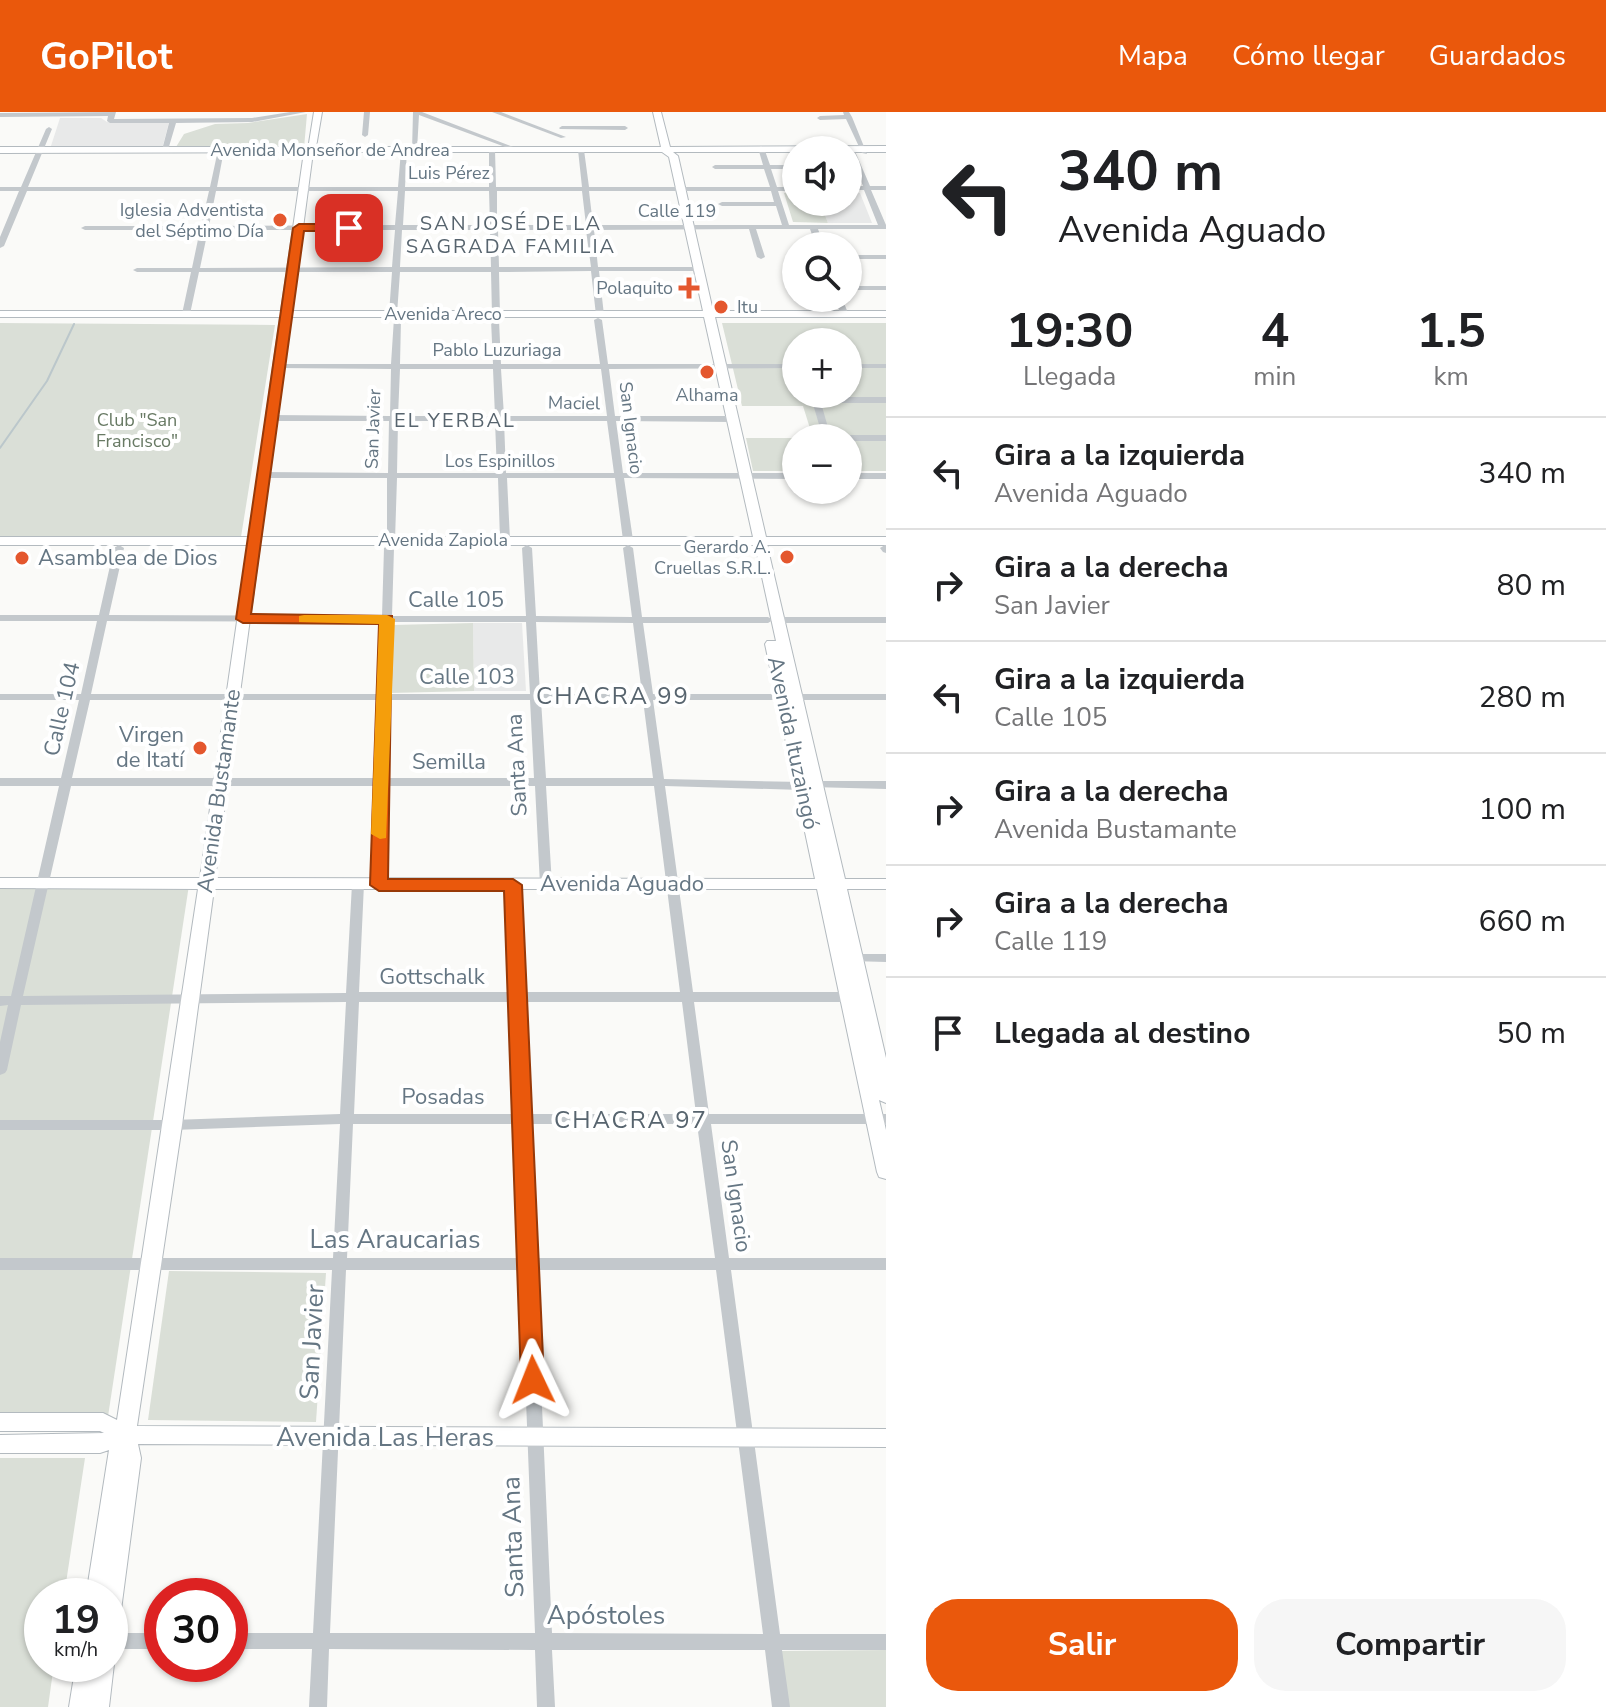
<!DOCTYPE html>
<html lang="es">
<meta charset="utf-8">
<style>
:root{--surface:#fff;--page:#f6f6f6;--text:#202124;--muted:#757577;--line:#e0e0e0;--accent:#ea580c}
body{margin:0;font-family:"Nunito Sans",sans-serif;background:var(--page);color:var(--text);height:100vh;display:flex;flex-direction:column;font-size:30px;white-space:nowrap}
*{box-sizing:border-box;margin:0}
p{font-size:26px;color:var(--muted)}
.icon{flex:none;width:44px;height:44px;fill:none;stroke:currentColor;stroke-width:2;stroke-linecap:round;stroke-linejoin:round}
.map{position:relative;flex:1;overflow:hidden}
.panel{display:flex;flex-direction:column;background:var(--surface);width:720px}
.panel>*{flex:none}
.top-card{background:#fff;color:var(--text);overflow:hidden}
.fabs{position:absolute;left:782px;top:24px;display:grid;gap:16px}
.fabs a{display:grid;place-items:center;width:80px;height:80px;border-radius:50%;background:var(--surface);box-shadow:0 2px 6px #0004;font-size:40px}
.speed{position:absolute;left:24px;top:1466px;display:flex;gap:16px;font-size:40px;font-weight:700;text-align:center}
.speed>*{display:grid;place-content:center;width:104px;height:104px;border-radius:50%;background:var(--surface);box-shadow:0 2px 6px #0004;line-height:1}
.speed small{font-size:20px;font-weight:400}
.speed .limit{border:12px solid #d22;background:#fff;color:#111}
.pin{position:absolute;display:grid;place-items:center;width:68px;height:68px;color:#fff;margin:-34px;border-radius:16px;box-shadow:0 4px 12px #0006}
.me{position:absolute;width:88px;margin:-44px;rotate:358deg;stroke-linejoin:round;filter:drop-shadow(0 0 6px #0008)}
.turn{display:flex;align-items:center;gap:28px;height:168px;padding:0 40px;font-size:36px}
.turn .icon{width:104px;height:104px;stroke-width:2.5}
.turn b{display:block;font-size:56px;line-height:68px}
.eta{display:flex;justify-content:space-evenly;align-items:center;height:136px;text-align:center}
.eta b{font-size:48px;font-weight:700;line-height:56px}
.action{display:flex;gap:16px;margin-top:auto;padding:16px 40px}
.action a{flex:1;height:92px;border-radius:32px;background:var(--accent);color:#fff;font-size:32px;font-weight:700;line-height:92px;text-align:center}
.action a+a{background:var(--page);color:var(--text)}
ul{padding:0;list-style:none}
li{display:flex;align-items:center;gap:24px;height:112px;padding:0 40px;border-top:2px solid var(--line)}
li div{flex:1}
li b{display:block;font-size:30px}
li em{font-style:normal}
header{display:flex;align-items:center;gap:48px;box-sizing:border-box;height:112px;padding:0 40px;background:var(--accent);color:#fff}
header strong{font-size:38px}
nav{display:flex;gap:44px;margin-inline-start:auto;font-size:28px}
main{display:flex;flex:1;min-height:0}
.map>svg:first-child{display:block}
</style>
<header>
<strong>GoPilot</strong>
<nav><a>Mapa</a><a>Cómo llegar</a><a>Guardados</a></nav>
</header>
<main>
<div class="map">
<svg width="886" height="1595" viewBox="0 0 886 1595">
<rect width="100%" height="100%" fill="#fafaf8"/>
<g fill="#e8e9e9">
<polygon points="60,6 101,6 107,10 169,10 162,37 50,37"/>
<polygon points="848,81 860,81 872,111 828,111 820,90 848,90"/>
<polygon points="473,511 522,511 526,579 474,579"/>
</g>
<g fill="#dadfd7" fill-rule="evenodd">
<polygon points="307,2 304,36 176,35 184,22 215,12 248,11"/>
<polygon points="796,80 796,90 820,90 828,111 793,110 784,81"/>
<polygon points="0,211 275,213 241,425 0,426"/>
<path d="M722,211H886V359H848V326H813L803,294H742ZM796,230H848V282H796Z"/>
<polygon points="746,326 796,326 796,359 753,359"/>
<polygon points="473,511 474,579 390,581 393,513"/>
<polygon points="0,773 189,773 107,1311 0,1310"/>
<polygon points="169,1159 326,1161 316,1310 148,1308"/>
<polygon points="0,1346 85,1346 64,1484 42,1484 42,1552 54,1552 48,1595 0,1595"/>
<polygon points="886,1538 886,1595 785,1595 778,1539"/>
</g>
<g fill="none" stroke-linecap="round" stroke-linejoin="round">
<polyline stroke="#bbc7cb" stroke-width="2" points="0,336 47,269 74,212"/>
<defs>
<g id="secondary">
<path d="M314,0H322L316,35H661L653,0H661L670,35L886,34V40H673L678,44L713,199H886V205H715L766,425H886V433H767L845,767H886V777H847L886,946V991L879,988L886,1018V1067L879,1065L877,1060L817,777H214L182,1013L137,1314L886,1317V1335L138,1332L141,1346L121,1498L118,1506L110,1509V1484H86L109,1338L100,1341H0V1323L104,1321L100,1319H0V1301H103L117,1308L198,777L0,776V766H200L248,433H0V425H249L280,205H0V199H281L304,40L0,41V35H307L309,31ZM313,40H662L669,45L703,199H292ZM291,205H704L753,425H261ZM260,433H755L776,529H767L765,532L815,767L215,766Z"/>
<polygon points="110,1544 114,1552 109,1595 69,1595 76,1552 110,1552"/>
</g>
</defs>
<use href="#secondary" stroke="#b3babf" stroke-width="2"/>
<g fill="#c3c8cc" fill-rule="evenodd">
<polygon points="116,0 114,7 252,6 290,0 306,0 252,10 176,11 168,38 165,40 162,38 169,11 110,11 107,9 108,4 0,5 0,1"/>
<polygon points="364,0 370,0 368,23 365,25 362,23"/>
<polygon points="413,0 422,0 521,38 516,39 419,3 417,38 412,39"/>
<polygon points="492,0 501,0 566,25 561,26"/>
<polygon points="843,0 849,0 852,5 867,42 862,41 846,7 820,8 817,6 820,4 844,3"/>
<polygon points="562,14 625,14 628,16 625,18 560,17 559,16"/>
<path d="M49,15L52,17L28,75H210L218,38L221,36L224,38L217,75H398L401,38L404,36L407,38L405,75H489V38L492,36L495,38L496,75H582L578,38L581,36L584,38L589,75H770L764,57H715L712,55L715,53H763L758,36L761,34L764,36L770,53H796V57H771L777,75H796V79H778L789,113H878L864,78H848V74H863L848,37L851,35L854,37L870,74H886V78H871L886,113V117H818L824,134H816L810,117H756L765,145L761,147L757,145L749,117L594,118L598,155H698L702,157L698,159H599L604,203L600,205L596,203L591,159L499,160L500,203L496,205L492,203L491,160H400L397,202L393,204L389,202L392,160H199L190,202L186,204L182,202L191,160H137L133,158L137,156H192L200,118H85L81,116L85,114H201L209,79H27L4,134L0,136V125L19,79H0V75H21L46,17ZM216,79H398L395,113L209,114ZM405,79H489L490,113H403ZM497,79H582L586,113H497ZM589,79H771L774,90H722L718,92L722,94H776L782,113H593ZM208,118H395L392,155L200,156ZM402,118H490L491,155H400ZM498,118H586L591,155H499Z"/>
<rect x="848" y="143" width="38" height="4"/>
<rect x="848" y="174" width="38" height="4"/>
<polygon points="834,186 842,186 848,201 847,203 841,203"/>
<path d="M394,206L401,208L400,252H493L491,208L495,206L499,208L501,252H600L594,208L598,206L602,208L608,252H796V256L609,257L615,304H732L736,307L732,310L616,309L623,361H796V367L624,366L633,428L628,431L623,428L615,366H507L510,428L505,431L500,428L498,366H397L395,428L390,431L387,430V366H263L258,363L263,360L388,361L389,309H271L267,306L271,303L390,304L391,257L278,256L274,254L278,252H391ZM400,257H493L495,304H398ZM501,257H601L607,304H504ZM398,309H495L497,361H397ZM504,309H607L614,361H506Z"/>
<rect x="848" y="252" width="38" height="4"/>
<polygon points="810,282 818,282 819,285 886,285 886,291 821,291 831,326 823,326"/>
<polygon points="848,323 886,323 886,329 848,329 848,326 844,326"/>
<rect x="848" y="361" width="38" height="6"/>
<path d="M119,433L124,436L109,503L382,504L384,436L389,433L394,436L392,504H526L522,436L527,433L532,436L536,504L632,505L623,436L628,433L633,436L642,505H768L773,508L778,505H886V511H778L773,508L768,511H643L653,582H886V588H653L664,667L802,670L808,674L802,678L665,674L693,880H857L861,882L863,885L861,888L857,890H694L709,1002H886V1012H711L729,1146H886V1158H731L780,1522H886V1538H782L790,1595H772L765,1538H552L555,1595H537L535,1538L329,1537L327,1595H309L312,1537H230V1521H313L332,1158H0V1146H333L340,1012L173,1018H0V1008H173L340,1002L346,890L21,893L7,958L5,961L0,963V930L8,893L0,894V884H11L59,674H0V666H61L79,588H0V582H81L97,509H0V503H99L114,436ZM107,509L382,510L379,582H91ZM392,510H526L530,582H390ZM536,510L633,511L642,582H540ZM90,588H379L377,666H72ZM390,588H530L534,666H388ZM541,588H643L653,666H546ZM71,674H376L373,773L379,777L385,773L388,674H535L540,773L546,777L552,773L546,674H654L680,880H524L519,773L513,769L507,773L511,880H359L364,772L358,768L352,772L346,881L23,884ZM359,890H511L515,1002H354ZM524,890H682L696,1002H529ZM353,1012H516L521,1146H347ZM529,1012H697L715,1146H535ZM346,1158H521L535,1521H330ZM536,1158H716L763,1522L552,1521Z"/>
<polygon points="885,433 886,433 886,441 883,440 880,436"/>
<polygon points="816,669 886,669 886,677 812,675 810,673"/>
<polygon points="855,842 886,842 886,850 851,849 849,846 851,843"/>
<rect x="110" y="1521" width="52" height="16"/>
</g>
<use href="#secondary" fill="#fff" fill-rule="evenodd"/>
</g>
<polygon fill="#ea580c" stroke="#983908" stroke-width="2" points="299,112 349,112 355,116 349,119 304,119 251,502 392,504 388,767 513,767 522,773 544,1268 541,1275 533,1278 525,1275 521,1268 504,779 379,779 370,773 379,512 243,511 236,507 293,116"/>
<polygon fill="#f59e0b" points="304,503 387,503 395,507 386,726 380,727 371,722 379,512 299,510 299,504"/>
<g fill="#e4572e" stroke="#fff" stroke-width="3">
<circle cx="280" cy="108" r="8"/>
<path d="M685 164h8v8h8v8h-8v8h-8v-8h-8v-8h8z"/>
<circle cx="721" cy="195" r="8"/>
<circle cx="707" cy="260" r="8"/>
<circle cx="787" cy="445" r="8"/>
<circle cx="22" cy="446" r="8"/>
<circle cx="200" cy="636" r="8"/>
</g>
<g text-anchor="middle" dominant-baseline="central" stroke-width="8" stroke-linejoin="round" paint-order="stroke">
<g font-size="18" fill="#657683" stroke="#fff">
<text x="330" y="38">Avenida Monseñor de Andrea</text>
<text x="449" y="61">Luis Pérez</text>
<text x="677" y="99">Calle 119</text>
<text x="443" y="202">Avenida Areco</text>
<text x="497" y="238">Pablo Luzuriaga</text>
<text transform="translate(574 291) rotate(1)">Maciel</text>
<text transform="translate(631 316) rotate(83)">San Ignacio</text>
<text transform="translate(373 317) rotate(-88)">San Javier</text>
<text x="500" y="349">Los Espinillos</text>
<text x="443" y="428">Avenida Zapiola</text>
</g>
<g font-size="18" fill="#657683" stroke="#fff" text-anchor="end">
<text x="264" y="98">Iglesia Adventista<tspan x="264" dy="21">del Séptimo Día</tspan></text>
<text x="673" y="176">Polaquito</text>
<text x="737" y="195" text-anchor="start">Itu</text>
<text x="707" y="283" text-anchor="middle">Alhama</text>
<text x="771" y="435">Gerardo A.<tspan x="771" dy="21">Cruellas S.R.L.</tspan></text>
</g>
<g font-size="18" fill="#687a64" stroke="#fff">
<text x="137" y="308">Club "San<tspan x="137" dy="21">Francisco"</tspan></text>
</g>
<g font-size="20" letter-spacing="2" fill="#57646e" stroke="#fff">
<text x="511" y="111">SAN JOSÉ DE LA<tspan x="511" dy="23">SAGRADA FAMILIA</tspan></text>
<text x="455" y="308">EL YERBAL</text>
</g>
<g font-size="22" fill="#657683" stroke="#fff" text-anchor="start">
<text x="38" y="446">Asamblea de Dios</text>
<text x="184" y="623" text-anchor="end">Virgen<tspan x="184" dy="25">de Itatí</tspan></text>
</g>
<g font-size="22" fill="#657683" stroke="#fff">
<text x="456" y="488">Calle 105</text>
<text x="467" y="565">Calle 103</text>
<text transform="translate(62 597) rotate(-77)">Calle 104</text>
<text transform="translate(793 631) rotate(78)">Avenida Ituzaingó</text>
<text x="449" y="650">Semilla</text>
<text transform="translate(517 653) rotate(-93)">Santa Ana</text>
<text transform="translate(219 679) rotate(-82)">Avenida Bustamante</text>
<text x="622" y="772">Avenida Aguado</text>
<text x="432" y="865">Gottschalk</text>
<text x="443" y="985">Posadas</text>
<text transform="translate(736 1084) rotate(82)">San Ignacio</text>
</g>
<g font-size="24" letter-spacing="2" fill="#57646e" stroke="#fff">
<text x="613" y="584">CHACRA 99</text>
<text x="631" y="1008">CHACRA 97</text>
</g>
<g font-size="26" fill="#657683" stroke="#fff">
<text x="395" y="1127">Las Araucarias</text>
<text transform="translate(312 1230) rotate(-87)">San Javier</text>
<text x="385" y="1325">Avenida Las Heras</text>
<text transform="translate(513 1425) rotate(-92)">Santa Ana</text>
<text x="606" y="1503">Apóstoles</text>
</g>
</g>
</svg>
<div class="fabs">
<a><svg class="icon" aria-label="sound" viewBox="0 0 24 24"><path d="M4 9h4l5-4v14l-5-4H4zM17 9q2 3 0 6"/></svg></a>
<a><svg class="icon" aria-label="search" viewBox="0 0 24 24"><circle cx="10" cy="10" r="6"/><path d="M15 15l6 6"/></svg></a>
<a>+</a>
<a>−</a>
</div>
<div class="speed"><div>19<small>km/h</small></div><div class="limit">30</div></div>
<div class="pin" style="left:349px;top:116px;background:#d93025"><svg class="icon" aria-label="arrive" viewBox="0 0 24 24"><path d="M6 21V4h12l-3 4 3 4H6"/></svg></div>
<svg class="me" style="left:533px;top:1268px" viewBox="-20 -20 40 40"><path d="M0-17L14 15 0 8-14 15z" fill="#ea580c" stroke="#fff" stroke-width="4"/></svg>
</div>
<section class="panel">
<div class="top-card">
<div class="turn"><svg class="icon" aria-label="left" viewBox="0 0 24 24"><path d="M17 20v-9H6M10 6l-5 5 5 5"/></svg><div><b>340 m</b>Avenida Aguado</div></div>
</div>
<div class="eta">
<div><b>19:30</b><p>Llegada</p></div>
<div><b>4</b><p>min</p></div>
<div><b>1.5</b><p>km</p></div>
</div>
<ul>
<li><svg class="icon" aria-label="left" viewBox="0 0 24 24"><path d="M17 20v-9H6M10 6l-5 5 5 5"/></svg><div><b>Gira a la izquierda</b><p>Avenida Aguado</p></div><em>340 m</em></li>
<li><svg class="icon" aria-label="right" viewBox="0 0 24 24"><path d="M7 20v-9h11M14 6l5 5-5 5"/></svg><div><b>Gira a la derecha</b><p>San Javier</p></div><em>80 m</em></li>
<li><svg class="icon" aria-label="left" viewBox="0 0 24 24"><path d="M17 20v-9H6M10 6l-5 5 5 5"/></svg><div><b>Gira a la izquierda</b><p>Calle 105</p></div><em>280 m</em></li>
<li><svg class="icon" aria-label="right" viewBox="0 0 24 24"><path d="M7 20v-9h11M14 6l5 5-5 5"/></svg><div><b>Gira a la derecha</b><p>Avenida Bustamante</p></div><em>100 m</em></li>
<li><svg class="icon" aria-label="right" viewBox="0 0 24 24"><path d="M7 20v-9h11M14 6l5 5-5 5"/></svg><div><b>Gira a la derecha</b><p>Calle 119</p></div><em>660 m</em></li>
<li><svg class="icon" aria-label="arrive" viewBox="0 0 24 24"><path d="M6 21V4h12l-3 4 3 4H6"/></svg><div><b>Llegada al destino</b></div><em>50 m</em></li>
</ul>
<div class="action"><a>Salir</a><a>Compartir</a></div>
</section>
</main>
